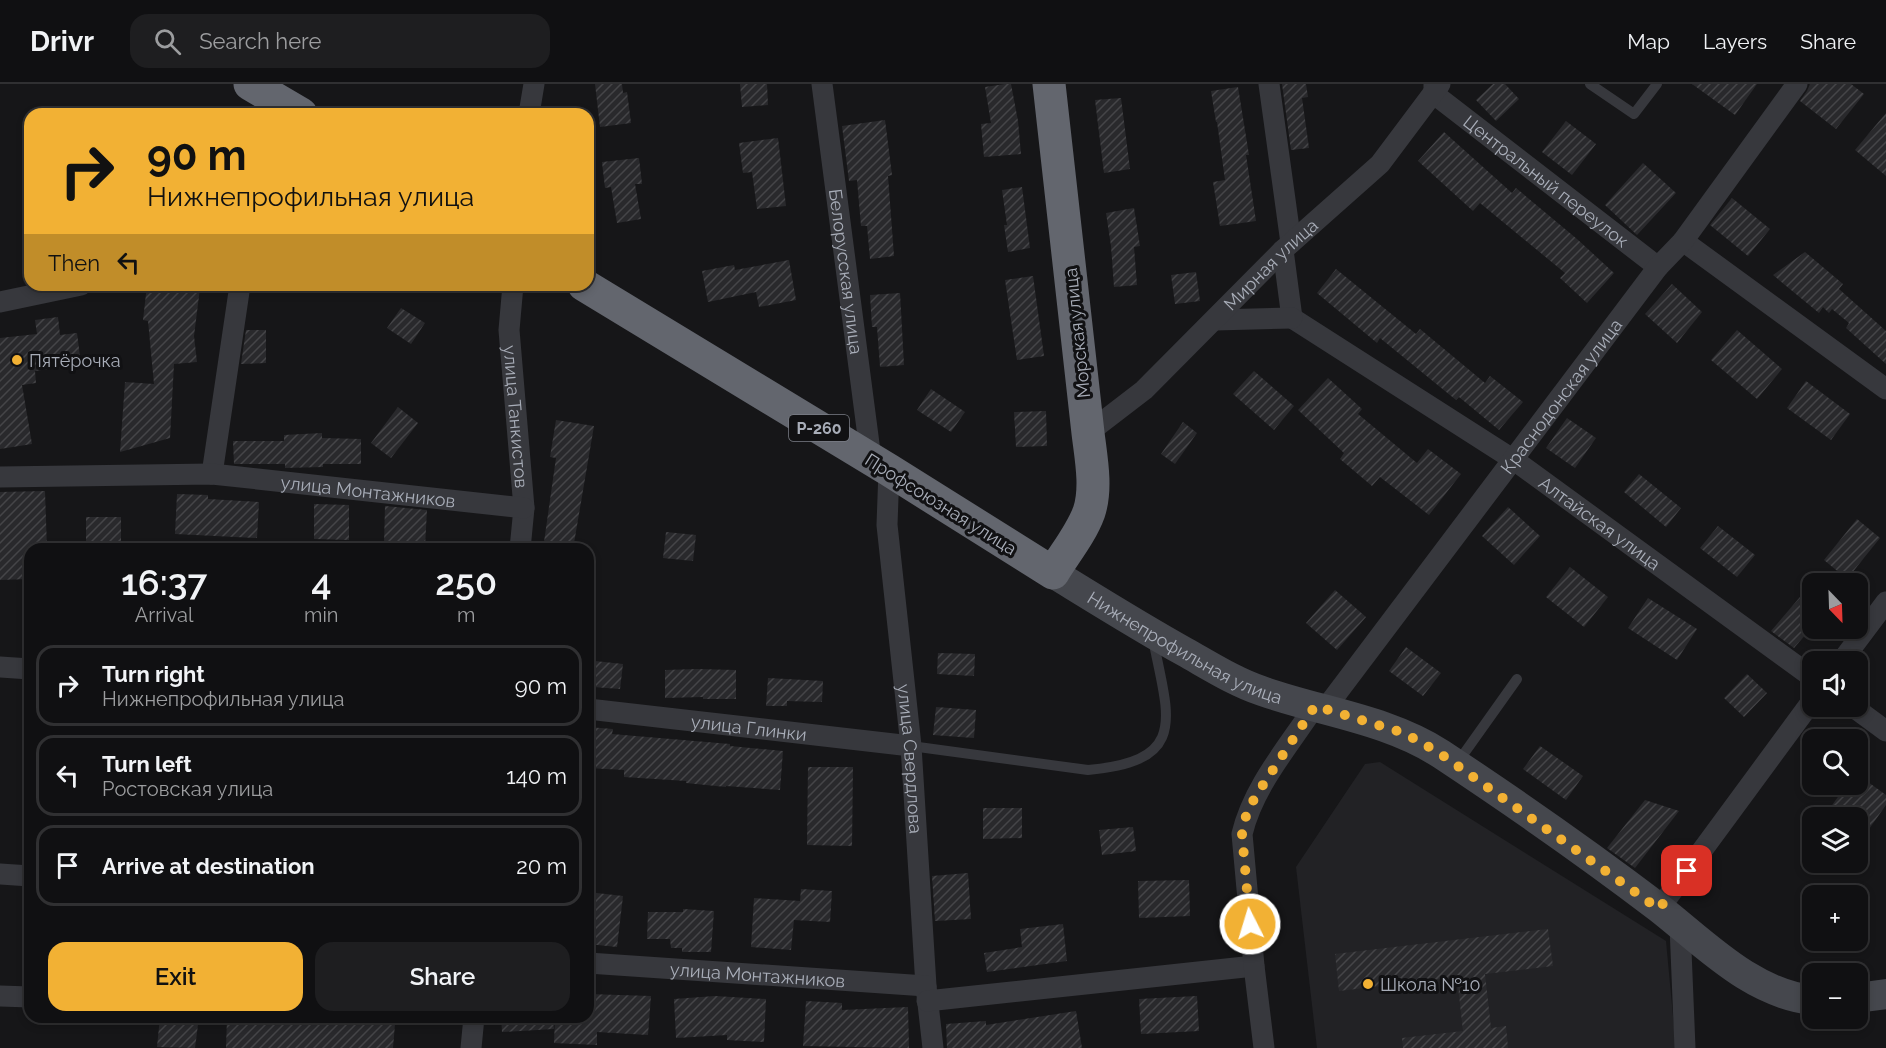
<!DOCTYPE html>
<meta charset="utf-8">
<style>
:root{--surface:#101012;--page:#1e1e20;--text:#f1f3f6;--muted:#9c9d9f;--line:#303032;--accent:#f2b134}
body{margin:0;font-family:Raleway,sans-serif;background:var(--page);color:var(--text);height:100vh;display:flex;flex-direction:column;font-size:22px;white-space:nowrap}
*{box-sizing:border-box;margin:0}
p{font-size:20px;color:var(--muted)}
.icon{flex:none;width:33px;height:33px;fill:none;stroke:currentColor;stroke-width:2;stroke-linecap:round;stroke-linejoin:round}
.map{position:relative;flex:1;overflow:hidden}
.side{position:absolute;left:24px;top:459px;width:570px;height:480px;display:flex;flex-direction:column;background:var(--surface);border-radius:18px;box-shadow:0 3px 9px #0003,0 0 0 2px var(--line)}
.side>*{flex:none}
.top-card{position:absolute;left:24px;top:24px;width:570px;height:183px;border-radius:18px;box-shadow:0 3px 9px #0003,0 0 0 2px var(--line);background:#f2b134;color:#111;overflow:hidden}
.needle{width:39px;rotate:157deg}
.tools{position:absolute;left:1802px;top:489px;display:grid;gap:12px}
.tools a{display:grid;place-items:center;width:66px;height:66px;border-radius:12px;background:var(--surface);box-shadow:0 3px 9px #0003,0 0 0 2px var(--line);font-size:30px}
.pin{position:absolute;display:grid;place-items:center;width:51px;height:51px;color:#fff;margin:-26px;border-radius:12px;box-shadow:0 3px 9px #0006}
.me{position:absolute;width:66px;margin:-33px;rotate:355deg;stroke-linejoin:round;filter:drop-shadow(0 0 4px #0008)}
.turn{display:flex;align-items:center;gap:21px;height:126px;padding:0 24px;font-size:27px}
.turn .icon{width:78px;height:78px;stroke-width:2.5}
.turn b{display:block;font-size:42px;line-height:51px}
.then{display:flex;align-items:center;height:57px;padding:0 24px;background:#0003;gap:12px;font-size:22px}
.eta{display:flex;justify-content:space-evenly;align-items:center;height:102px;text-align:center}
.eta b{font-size:36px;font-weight:600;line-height:42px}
.primary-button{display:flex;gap:12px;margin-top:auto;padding:12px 24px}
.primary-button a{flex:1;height:69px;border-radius:18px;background:var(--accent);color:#111;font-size:24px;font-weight:600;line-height:69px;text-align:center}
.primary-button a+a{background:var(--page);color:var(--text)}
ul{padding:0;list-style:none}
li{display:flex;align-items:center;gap:18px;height:81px;margin:0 12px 9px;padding:0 12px;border:3px solid var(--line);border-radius:18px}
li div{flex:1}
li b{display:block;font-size:22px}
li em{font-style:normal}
header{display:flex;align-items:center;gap:36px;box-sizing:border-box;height:84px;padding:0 30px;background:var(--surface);border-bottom:2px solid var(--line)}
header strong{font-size:28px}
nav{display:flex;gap:33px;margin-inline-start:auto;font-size:21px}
.search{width:420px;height:54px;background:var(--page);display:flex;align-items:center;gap:15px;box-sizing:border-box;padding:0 21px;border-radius:18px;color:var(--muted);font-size:22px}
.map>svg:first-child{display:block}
</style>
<header>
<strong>Drivr</strong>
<div class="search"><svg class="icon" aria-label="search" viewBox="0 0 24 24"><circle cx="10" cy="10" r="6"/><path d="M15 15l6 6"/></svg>Search here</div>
<nav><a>Map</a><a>Layers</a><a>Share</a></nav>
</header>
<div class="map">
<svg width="1886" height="964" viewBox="0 0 1886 964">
<defs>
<pattern id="building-hatch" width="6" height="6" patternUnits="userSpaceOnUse" patternTransform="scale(1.5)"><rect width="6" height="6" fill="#29292c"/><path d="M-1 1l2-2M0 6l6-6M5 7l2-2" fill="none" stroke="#454548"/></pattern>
</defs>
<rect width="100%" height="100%" fill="#161618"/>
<polygon fill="#222225" points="1380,678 1666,857 1676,964 1317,964 1296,783 1365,680"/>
<g fill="url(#building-hatch)">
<polygon points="595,0 622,0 623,9 627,8 631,39 600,43"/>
<polygon points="740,0 767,0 768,21 742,23"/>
<polygon points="1005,0 1011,0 1018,37 1021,70 984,73 981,40 991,39 985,3"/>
<polygon points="1282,0 1306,0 1308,13 1302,14 1309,64 1291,66"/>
<polygon points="1493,0 1505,0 1519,15 1496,37 1476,16"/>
<polygon points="1692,0 1757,0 1735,31"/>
<polygon points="1810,0 1851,0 1864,10 1836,45 1800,17 1807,7"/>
<polygon points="1238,3 1249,71 1246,71 1256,137 1220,142 1213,98 1225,96 1217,38 1216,38 1211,7"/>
<polygon points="1121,14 1130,85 1104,89 1095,16"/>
<polygon points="1886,29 1886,92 1855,66"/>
<polygon points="885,36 892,91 888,92 894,172 870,175 867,142 861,142 857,96 849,97 842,42"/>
<polygon points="1566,37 1596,60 1572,91 1542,68"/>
<polygon points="1444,48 1512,109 1516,104 1577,155 1614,189 1587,219 1560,194 1565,189 1480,119 1473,127 1418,77"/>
<polygon points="778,54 786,122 757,125 752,88 743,89 739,59"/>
<polygon points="639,74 642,100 635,100 641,135 617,139 611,103 605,104 602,78"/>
<polygon points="1643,79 1676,109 1637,151 1605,121"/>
<polygon points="1022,103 1030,164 1008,168 1004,141 1007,141 1002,106"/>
<polygon points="1732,114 1770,145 1748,172 1710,141"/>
<polygon points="1134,124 1140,162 1134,163 1137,201 1114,203 1111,162 1106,129"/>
<polygon points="1805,168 1843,200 1839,205 1886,247 1886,280 1846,244 1849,239 1832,225 1829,229 1823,223 1819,229 1773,191"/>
<polygon points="789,176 796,216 759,223 756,208 708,218 702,187 734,181 735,186"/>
<polygon points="1336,185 1416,250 1420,245 1485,299 1490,292 1523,318 1499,346 1459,313 1456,316 1380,254 1377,259 1317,209"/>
<polygon points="1196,188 1200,217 1175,220 1171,191"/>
<polygon points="1033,192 1044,272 1017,276 1005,196"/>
<polygon points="1672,200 1702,228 1677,259 1645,230"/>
<polygon points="147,201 200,204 194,252 197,278 174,280 170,354 120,368 125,298 154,300 148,237 143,236"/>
<polygon points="900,209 904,281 880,283 877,243 872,243 870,211"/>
<polygon points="401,224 425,239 411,260 387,244"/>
<polygon points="58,233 60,251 77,249 81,280 35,287 36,299 22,301 32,360 0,365 0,254 37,250 35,236"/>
<polygon points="246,246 266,246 266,279 241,280"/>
<polygon points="1737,246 1782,285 1757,315 1711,276"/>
<polygon points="1254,287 1294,322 1274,346 1233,310"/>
<polygon points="1328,294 1362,325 1358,330 1417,379 1428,365 1461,390 1429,431 1380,393 1372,402 1340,375 1344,369 1298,326"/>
<polygon points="1806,297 1850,330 1831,356 1787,324"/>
<polygon points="931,305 965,328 951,348 917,326"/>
<polygon points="398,323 418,339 391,374 371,359"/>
<polygon points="1046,327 1047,362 1016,363 1014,328"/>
<polygon points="1567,334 1596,354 1575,384 1546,364"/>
<polygon points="556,336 594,342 573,465 543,465 556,374 550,373"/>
<polygon points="1183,338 1197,349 1175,380 1161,370"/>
<polygon points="322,349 322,354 361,355 361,380 323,380 323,383 285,384 285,380 234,380 233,357 284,357 284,351"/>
<polygon points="1639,390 1681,424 1666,443 1624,408"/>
<polygon points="45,407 47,465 30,465 30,495 0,496 0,408"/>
<polygon points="177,410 208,411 208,415 259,418 257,454 175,450"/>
<polygon points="314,420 349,421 349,456 314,455"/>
<polygon points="385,422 427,426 425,463 384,461"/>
<polygon points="1508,423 1540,452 1514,481 1482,452"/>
<rect x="86" y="433" width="35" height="32"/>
<polygon points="1857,435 1880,454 1847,495 1824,476"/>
<polygon points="1718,442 1755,471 1737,493 1700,464"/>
<polygon points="666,448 696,451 693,477 663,474"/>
<polygon points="1570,483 1608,513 1584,543 1546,513"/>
<polygon points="1812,499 1812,543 1794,564 1771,547"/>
<polygon points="1335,506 1366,533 1337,566 1306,539"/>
<polygon points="1648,514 1697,545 1677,576 1628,544"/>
<polygon points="1406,563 1441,589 1423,612 1389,587"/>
<polygon points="938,569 975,570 974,592 937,590"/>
<polygon points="595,577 623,580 620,605 593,603"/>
<polygon points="697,585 736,586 736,615 703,615 703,613 665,614 665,586"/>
<polygon points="1747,590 1767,609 1744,633 1724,614"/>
<polygon points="768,594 823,597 822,618 787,617 787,622 766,622"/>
<polygon points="936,623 976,626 974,654 933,651"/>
<polygon points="588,643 613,645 612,650 730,660 730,662 783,667 780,706 726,702 726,703 686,699 686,697 624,693 624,686 588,684"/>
<polygon points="1540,662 1583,692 1566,716 1523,685"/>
<polygon points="808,683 853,683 852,762 807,761"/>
<polygon points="1857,690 1886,711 1886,721 1857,762 1857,734 1837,734 1828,727 1847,700 1857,700"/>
<polygon points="1645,716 1679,727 1635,784 1607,764"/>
<polygon points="983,724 1022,724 1022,754 983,755"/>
<polygon points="1133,743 1136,767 1102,771 1099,746"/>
<polygon points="968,789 971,835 935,837 932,792"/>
<polygon points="1189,796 1190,832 1139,834 1138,797"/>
<polygon points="801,805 832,807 830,838 794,836 791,866 751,863 754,814 800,817"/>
<polygon points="588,808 623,812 617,863 588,860"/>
<polygon points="683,825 714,827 711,868 682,868 682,864 671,864 670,855 647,855 648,828 683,828"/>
<polygon points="1063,840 1067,877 987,888 984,869 1022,863 1020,845"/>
<polygon points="1548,845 1553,882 1485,890 1491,944 1506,942 1508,964 1403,964 1402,954 1463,947 1457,893 1339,907 1335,870"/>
<polygon points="588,910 651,912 648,951 597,948 597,961 554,959 555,933 588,933"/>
<polygon points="715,912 766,915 764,958 727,956 727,951 676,954 674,915"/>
<polygon points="1197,912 1199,947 1141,950 1139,915"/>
<polygon points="806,917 842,919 842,926 908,923 909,964 803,962"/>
<polygon points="1076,927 1082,964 947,964 946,940 986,937 986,941"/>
<polygon points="160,933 199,933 195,964 157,963"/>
<polygon points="501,933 553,933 554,945 502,948"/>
<polygon points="227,934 312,940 313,934 346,935 395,940 393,964 226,964"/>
</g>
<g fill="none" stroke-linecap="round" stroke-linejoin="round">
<g stroke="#37383d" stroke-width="10">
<polyline points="1590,0 1634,30 1657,0"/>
<path d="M911,662L1088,686C1190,677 1168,633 1153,555"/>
<polyline points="1458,678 1517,595"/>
</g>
<g stroke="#37383d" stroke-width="21">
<path id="s1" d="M822,0L871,375"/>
<polyline points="1269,0 1291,159"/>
<path id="s2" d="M1434,0V10L1658,183"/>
<polyline points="529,30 534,0"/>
<polyline points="1683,157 1886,305"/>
<polyline points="1283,166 1292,234"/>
<path id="s3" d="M513,201L509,246L524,424L520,465"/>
<polyline points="0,218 81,201"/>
<path id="s4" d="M1292,234L1514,376L1812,593"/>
<polyline points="1215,236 1292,234"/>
<path id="s5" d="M1088,349L1144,306L1283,166L1380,80L1440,0"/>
<path id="s6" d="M889,386L887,441L911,662L926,902L933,964"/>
<polyline points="212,390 240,201"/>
<path id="s7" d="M0,393L212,390L524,424"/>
<polyline points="1841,578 1886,518"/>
<polyline points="0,583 30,585"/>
<polyline points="1852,622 1886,647"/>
<path id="s8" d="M588,625L911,662"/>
<path id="s9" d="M1325,625L1658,183L1683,157L1797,0"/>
<polyline points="0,790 30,792"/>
<polyline points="1659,825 1812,617"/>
<polyline points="1680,842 1685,964"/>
<path id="s10" d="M588,879L926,902"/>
<polyline points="0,912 30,913"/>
<polyline points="927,917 1254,882"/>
<polyline points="471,964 474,933"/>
<path d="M1264,964L1254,882L1242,750C1253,703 1288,663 1315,622"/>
</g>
<g stroke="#45474d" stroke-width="30">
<path id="s11" d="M1053,489C1097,516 1140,543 1185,568C1210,582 1235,598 1262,607C1321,628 1387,635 1441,670C1515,719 1588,770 1659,824C1705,860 1751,909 1812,916"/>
<polyline points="1857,914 1886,910"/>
</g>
<g stroke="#63666e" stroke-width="33">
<polyline points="250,0 301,30"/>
<path d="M584,201L889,386L1053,489C1065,469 1081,450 1089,428C1097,404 1091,374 1088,349L1049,0"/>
</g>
</g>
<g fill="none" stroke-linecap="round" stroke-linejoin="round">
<polyline stroke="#f2b134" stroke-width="10" stroke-dasharray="0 18" points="1250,840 1242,750 1246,732 1255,713 1315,622 1404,649 1438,668 1659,825 1687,787"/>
</g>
<g fill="#f2b134" stroke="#111113" stroke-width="2">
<circle cx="17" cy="276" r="6"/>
<circle cx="1368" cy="900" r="6"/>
</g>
<g text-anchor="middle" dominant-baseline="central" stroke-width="6" stroke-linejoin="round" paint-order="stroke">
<rect fill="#111113" stroke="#7b7e86" stroke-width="1.5" x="789" y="331" width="60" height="26" rx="4.5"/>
<g font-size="16" font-weight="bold" fill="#a8adb8">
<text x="819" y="344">Р-260</text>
</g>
<g font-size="18" fill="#a8adb8" stroke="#111113">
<text stroke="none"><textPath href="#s2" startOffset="152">Центральный переулок</textPath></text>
<text stroke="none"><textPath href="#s5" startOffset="249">Мирная улица</textPath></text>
<text stroke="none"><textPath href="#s1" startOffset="189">Белорусская улица</textPath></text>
<text transform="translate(1077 249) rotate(-96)">Морская улица</text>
<text stroke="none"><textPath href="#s9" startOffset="392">Краснодонская улица</textPath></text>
<text stroke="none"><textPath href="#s3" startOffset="132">улица Танкистов</textPath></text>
<text stroke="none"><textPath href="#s7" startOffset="369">улица Монтажников</textPath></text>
<text transform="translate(941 420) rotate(32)">Профсоюзная улица</text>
<text stroke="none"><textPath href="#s4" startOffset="370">Алтайская улица</textPath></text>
<text stroke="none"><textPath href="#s11" startOffset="152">Нижнепрофильная улица</textPath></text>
<text stroke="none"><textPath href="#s8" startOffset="162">улица Глинки</textPath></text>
<text stroke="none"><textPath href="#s6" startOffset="290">улица Свердлова</textPath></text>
<text stroke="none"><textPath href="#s10" startOffset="170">улица Монтажников</textPath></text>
</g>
<g font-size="18" fill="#a8adb8" stroke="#111113" text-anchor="start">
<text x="29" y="276">Пятёрочка</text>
<text x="1380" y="900">Школа №10</text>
</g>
</g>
</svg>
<div class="tools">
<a><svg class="needle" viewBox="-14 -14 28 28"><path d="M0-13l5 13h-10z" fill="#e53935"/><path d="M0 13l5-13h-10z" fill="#9c9d9f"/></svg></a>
<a><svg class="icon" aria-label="sound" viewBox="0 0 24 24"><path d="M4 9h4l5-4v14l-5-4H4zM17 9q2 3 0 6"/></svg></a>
<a><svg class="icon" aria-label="search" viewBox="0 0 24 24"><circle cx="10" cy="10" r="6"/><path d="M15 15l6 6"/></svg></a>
<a><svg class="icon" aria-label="layers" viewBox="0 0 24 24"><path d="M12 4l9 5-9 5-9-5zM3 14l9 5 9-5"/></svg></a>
<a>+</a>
<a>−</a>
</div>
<div class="pin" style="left:1687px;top:787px;background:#d93025"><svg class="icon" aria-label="arrive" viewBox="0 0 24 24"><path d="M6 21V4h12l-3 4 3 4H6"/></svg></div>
<svg class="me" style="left:1250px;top:840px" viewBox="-20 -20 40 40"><circle r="17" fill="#f2b134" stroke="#fff" stroke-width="3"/><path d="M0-11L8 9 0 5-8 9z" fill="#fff"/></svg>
<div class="top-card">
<div class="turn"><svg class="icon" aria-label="right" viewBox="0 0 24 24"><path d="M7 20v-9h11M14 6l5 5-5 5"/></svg><div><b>90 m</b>Нижнепрофильная улица</div></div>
<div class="then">Then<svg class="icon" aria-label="left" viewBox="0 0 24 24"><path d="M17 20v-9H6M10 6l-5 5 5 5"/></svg></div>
</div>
<section class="side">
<div class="eta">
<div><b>16:37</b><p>Arrival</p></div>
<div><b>4</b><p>min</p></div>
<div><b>250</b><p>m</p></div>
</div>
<ul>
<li><svg class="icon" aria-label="right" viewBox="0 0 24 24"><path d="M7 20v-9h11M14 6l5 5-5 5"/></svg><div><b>Turn right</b><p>Нижнепрофильная улица</p></div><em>90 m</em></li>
<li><svg class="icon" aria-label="left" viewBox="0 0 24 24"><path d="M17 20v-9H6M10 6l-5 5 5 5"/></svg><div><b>Turn left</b><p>Ростовская улица</p></div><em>140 m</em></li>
<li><svg class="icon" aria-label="arrive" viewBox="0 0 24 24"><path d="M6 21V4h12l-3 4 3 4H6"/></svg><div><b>Arrive at destination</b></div><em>20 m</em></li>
</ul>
<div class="primary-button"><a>Exit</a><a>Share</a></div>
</section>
</div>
